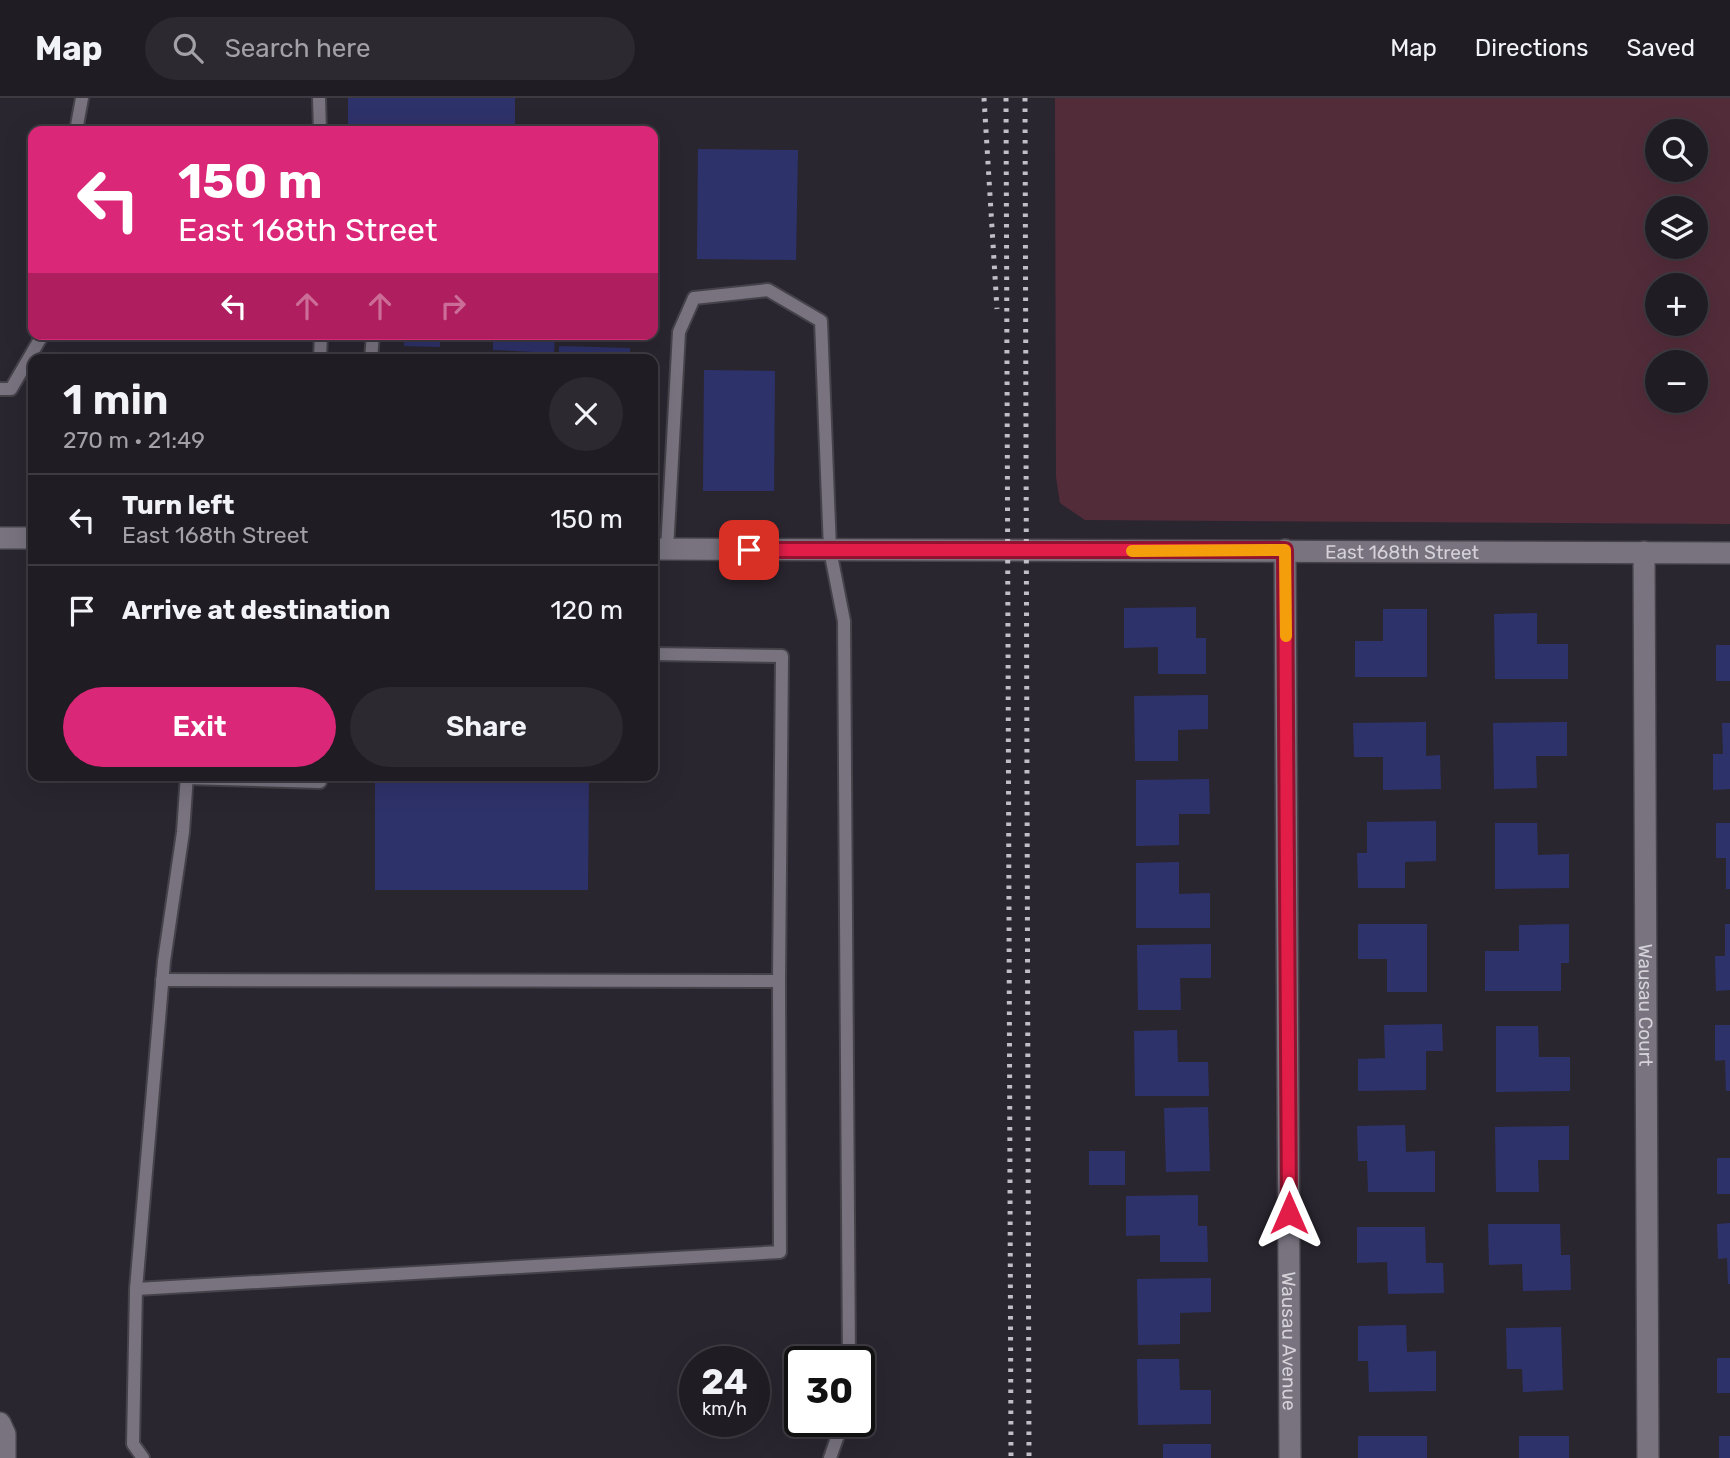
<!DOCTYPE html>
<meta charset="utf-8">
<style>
:root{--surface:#201c24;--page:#2d2931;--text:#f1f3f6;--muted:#a2a1a6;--line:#3d3a41;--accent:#db2777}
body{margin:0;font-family:Rubik,sans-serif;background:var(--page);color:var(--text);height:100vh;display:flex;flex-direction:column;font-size:26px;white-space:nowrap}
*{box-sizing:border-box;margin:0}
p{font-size:23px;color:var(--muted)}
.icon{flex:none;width:38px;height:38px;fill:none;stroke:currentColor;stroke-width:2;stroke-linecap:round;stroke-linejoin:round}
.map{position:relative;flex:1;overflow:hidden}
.panel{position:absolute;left:28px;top:256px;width:630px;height:427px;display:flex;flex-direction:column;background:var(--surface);border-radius:14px;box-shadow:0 7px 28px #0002,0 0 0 2px var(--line)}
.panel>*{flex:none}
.banner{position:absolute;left:28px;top:28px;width:630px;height:214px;border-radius:14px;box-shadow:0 7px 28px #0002,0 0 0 2px var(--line);background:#db2777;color:#fff;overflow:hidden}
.controls{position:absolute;left:1645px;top:21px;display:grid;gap:14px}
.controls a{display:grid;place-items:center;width:63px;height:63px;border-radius:50%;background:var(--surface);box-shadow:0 7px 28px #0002,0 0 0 2px var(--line);font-size:35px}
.speed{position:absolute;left:679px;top:1248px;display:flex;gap:14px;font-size:35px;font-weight:700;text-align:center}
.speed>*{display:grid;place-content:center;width:91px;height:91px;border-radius:50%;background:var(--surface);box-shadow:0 7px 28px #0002,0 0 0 2px var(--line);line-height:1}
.speed small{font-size:18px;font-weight:400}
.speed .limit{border:4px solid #111;border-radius:10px;background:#fff;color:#111}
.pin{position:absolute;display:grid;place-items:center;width:60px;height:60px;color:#fff;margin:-30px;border-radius:14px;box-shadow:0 4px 10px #0006}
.me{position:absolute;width:77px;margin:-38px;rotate:0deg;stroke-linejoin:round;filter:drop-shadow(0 0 5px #0008)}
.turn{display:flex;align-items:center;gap:24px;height:147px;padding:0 35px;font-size:32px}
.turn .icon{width:91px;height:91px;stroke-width:2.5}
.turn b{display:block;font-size:49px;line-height:60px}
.lanes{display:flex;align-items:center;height:66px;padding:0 35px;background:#0003;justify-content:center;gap:35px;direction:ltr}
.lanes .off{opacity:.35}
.round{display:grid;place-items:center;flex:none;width:74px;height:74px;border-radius:37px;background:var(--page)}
.headline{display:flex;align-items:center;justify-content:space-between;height:119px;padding:0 35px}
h1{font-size:42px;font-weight:600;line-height:52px}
.button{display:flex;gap:14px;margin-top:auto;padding:14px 35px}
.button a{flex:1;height:80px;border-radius:42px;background:var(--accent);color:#fff;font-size:28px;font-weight:600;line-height:80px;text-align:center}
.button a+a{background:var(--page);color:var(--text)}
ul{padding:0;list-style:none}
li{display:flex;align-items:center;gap:21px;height:91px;padding:0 35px;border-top:2px solid var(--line)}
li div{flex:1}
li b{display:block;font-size:26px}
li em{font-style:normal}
header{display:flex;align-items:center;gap:42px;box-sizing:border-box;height:98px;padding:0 35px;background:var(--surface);border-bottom:2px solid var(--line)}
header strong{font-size:33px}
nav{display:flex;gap:38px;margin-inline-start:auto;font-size:24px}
.search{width:490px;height:63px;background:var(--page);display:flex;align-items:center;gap:18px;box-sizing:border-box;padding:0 24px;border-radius:38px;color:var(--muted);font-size:26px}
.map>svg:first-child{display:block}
</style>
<header>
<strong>Map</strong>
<div class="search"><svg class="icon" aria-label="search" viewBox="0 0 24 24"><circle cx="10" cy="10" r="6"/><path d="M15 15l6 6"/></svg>Search here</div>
<nav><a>Map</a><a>Directions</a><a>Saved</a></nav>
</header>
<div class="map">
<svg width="1730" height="1360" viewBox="0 0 1730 1360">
<rect width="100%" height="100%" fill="#2a2630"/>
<path fill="#532c3a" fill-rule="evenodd" d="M1055,0H1730V426L1085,422L1060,405L1056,379ZM1657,33H1696V72H1657ZM1657,110H1696V149H1657ZM1657,187H1696V226H1657ZM1657,264H1696V303H1657Z"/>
<g fill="#2e326a">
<rect x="348" y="0" width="167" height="33"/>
<polygon points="698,51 798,52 796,162 697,161"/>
<polygon points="405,236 440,236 440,249 404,248"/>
<polygon points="493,236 555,236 554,255 493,252"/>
<polygon points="559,248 630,250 630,261 559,261"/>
<polygon points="704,272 775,273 774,393 703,393"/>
<polygon points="1196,509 1196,540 1206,540 1206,576 1158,576 1158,549 1124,550 1124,510"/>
<polygon points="1383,511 1427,511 1427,579 1355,579 1355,543 1383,543"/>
<polygon points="1537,515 1537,546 1568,546 1568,581 1495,581 1494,516"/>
<rect x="1716" y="547" width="14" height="36"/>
<polygon points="1208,597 1208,631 1178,632 1178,663 1135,663 1134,598"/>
<polygon points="1426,624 1426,658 1440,657 1441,691 1383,692 1383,659 1354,659 1353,625"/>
<polygon points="1567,624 1567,658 1536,658 1537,690 1494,691 1493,625"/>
<polygon points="1722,625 1730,625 1730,691 1713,692 1713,656 1723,656"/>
<polygon points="375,677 589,677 588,792 375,792"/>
<polygon points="1209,681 1210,716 1179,716 1179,747 1136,748 1136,682"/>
<polygon points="1436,723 1436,763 1405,764 1405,790 1358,790 1357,755 1367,755 1367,724"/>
<polygon points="1495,725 1537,725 1538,757 1569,756 1569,790 1495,791"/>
<polygon points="1716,725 1730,725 1730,791 1726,791 1726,760 1716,760"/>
<polygon points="1179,764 1179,796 1210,795 1210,830 1136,830 1136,765"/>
<polygon points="1358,826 1427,826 1427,894 1387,894 1387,861 1358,861"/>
<polygon points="1569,826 1569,865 1561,865 1561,893 1485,893 1485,853 1519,853 1519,827"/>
<polygon points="1725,826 1730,826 1730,892 1716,893 1715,858 1725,858"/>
<polygon points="1211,846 1211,880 1180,880 1181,912 1138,912 1137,847"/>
<polygon points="1442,926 1443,953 1426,953 1426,992 1358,993 1358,961 1385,960 1384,927"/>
<polygon points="1715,927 1730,927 1730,993 1726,993 1725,962 1715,963"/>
<polygon points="1496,928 1538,928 1539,959 1570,959 1570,993 1496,994"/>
<polygon points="1177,932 1178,964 1208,964 1209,998 1135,998 1134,933"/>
<polygon points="1208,1009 1210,1073 1166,1074 1164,1010"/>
<polygon points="1405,1027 1406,1054 1435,1053 1435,1094 1368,1094 1367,1063 1358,1063 1357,1028"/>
<polygon points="1569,1028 1569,1062 1538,1062 1539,1094 1496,1094 1495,1029"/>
<rect x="1089" y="1053" width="36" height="34"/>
<rect x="1717" y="1060" width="13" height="36"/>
<polygon points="1198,1097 1198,1128 1207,1128 1208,1164 1160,1164 1160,1137 1126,1138 1126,1098"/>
<polygon points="1730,1125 1730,1186 1728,1186 1727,1160 1718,1161 1717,1126"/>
<polygon points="1488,1126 1560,1126 1561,1157 1570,1157 1571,1192 1523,1193 1522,1166 1489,1167"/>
<polygon points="1357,1129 1425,1129 1426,1165 1443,1165 1444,1195 1388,1196 1387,1164 1357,1165"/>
<polygon points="1211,1180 1211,1214 1180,1215 1180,1246 1138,1247 1137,1181"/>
<polygon points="1406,1227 1407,1254 1436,1253 1436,1293 1369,1294 1368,1263 1358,1263 1358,1228"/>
<polygon points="1561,1229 1563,1292 1523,1294 1522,1271 1507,1271 1506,1230"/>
<rect x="1717" y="1260" width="13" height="35"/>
<polygon points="1137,1261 1179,1261 1180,1292 1211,1292 1211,1326 1138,1327"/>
<rect x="1358" y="1338" width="69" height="22"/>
<rect x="1519" y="1338" width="50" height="22"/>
<rect x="1719" y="1338" width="11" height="22"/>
<rect x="1163" y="1346" width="48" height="14"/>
</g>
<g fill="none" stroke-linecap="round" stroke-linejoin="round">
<defs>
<g id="lane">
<polyline points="319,0 320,33"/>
<polyline points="76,33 82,0"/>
<polyline points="320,261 321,236"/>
<polyline points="371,261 373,236"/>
<polyline points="0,291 11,291 43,236"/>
<polyline points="667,452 679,234 694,200 768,192 821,223 830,452 844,523 849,1264"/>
<polyline points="186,680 320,684 320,677"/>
<polyline points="162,882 779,883 782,558 653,556"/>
<polyline points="136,1191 780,1154 779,883"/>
<polyline points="143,1360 133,1346 136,1191 164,863 183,734 187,677"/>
<polyline points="830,1360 843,1323"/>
</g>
<g id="street">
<polyline points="0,440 33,440"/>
<path id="s1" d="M653,451L1730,455"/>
<path id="s2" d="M1285,452L1290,1360"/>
<path id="s3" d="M1644,454L1648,1360"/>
<polyline points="0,1325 5,1336 5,1360"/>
</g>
</defs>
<use href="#lane" stroke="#45424a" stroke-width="16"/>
<use href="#street" stroke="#45424a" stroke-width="24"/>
<use href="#lane" stroke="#78737f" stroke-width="12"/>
<use href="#street" stroke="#78737f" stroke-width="21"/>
<g stroke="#c1bec6" stroke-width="5" stroke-dasharray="3.5 7" stroke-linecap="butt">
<polyline points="984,0 997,211"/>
<polyline points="1006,0 1011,1360"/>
<polyline points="1025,0 1029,1360"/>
</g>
</g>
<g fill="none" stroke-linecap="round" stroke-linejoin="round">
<defs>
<polyline id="route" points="749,452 1285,452 1289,1115"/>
</defs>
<use href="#route" stroke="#92132f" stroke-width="18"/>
<use href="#route" stroke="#e11d48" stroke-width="12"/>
<polyline stroke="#f59e0b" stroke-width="12" points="1132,453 1285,452 1286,538"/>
</g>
<g text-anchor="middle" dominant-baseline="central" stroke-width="5" stroke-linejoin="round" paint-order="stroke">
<g font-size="19" fill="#d5d2d9" stroke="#121014">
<text stroke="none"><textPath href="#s1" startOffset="749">East 168th Street</textPath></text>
<text stroke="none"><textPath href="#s3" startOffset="453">Wausau Court</textPath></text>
<text stroke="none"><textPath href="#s2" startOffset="791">Wausau Avenue</textPath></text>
</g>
</g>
</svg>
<div class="controls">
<a><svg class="icon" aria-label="search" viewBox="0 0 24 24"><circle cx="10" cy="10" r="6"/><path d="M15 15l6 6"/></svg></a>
<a><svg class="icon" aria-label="layers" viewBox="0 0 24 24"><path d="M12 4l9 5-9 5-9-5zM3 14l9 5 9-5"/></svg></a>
<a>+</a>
<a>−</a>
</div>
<div class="speed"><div>24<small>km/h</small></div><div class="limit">30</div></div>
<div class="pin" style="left:749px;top:452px;background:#d93025"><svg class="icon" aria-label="arrive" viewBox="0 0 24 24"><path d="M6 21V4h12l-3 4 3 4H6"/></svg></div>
<svg class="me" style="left:1289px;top:1115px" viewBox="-20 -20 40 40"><path d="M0-17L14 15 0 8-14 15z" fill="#e11d48" stroke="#fff" stroke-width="4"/></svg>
<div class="banner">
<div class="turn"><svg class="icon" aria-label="left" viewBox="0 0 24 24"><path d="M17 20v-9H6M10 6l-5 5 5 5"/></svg><div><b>150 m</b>East 168th Street</div></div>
<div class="lanes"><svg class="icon" aria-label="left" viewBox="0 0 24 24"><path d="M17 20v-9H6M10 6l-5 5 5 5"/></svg><svg class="icon off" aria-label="ahead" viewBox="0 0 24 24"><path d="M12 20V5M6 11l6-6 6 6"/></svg><svg class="icon off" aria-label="ahead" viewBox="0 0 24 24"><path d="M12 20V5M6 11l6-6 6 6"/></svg><svg class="icon off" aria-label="right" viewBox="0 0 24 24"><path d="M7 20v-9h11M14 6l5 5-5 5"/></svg></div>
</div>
<section class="panel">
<div class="headline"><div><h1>1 min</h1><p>270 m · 21:49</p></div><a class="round"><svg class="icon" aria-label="close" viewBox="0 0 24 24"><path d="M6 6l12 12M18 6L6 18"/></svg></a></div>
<ul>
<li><svg class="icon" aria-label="left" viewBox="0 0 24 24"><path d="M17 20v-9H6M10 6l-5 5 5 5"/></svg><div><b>Turn left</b><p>East 168th Street</p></div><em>150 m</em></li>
<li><svg class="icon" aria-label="arrive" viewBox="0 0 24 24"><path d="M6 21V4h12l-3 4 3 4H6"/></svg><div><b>Arrive at destination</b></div><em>120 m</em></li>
</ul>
<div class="button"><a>Exit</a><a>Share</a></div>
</section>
</div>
